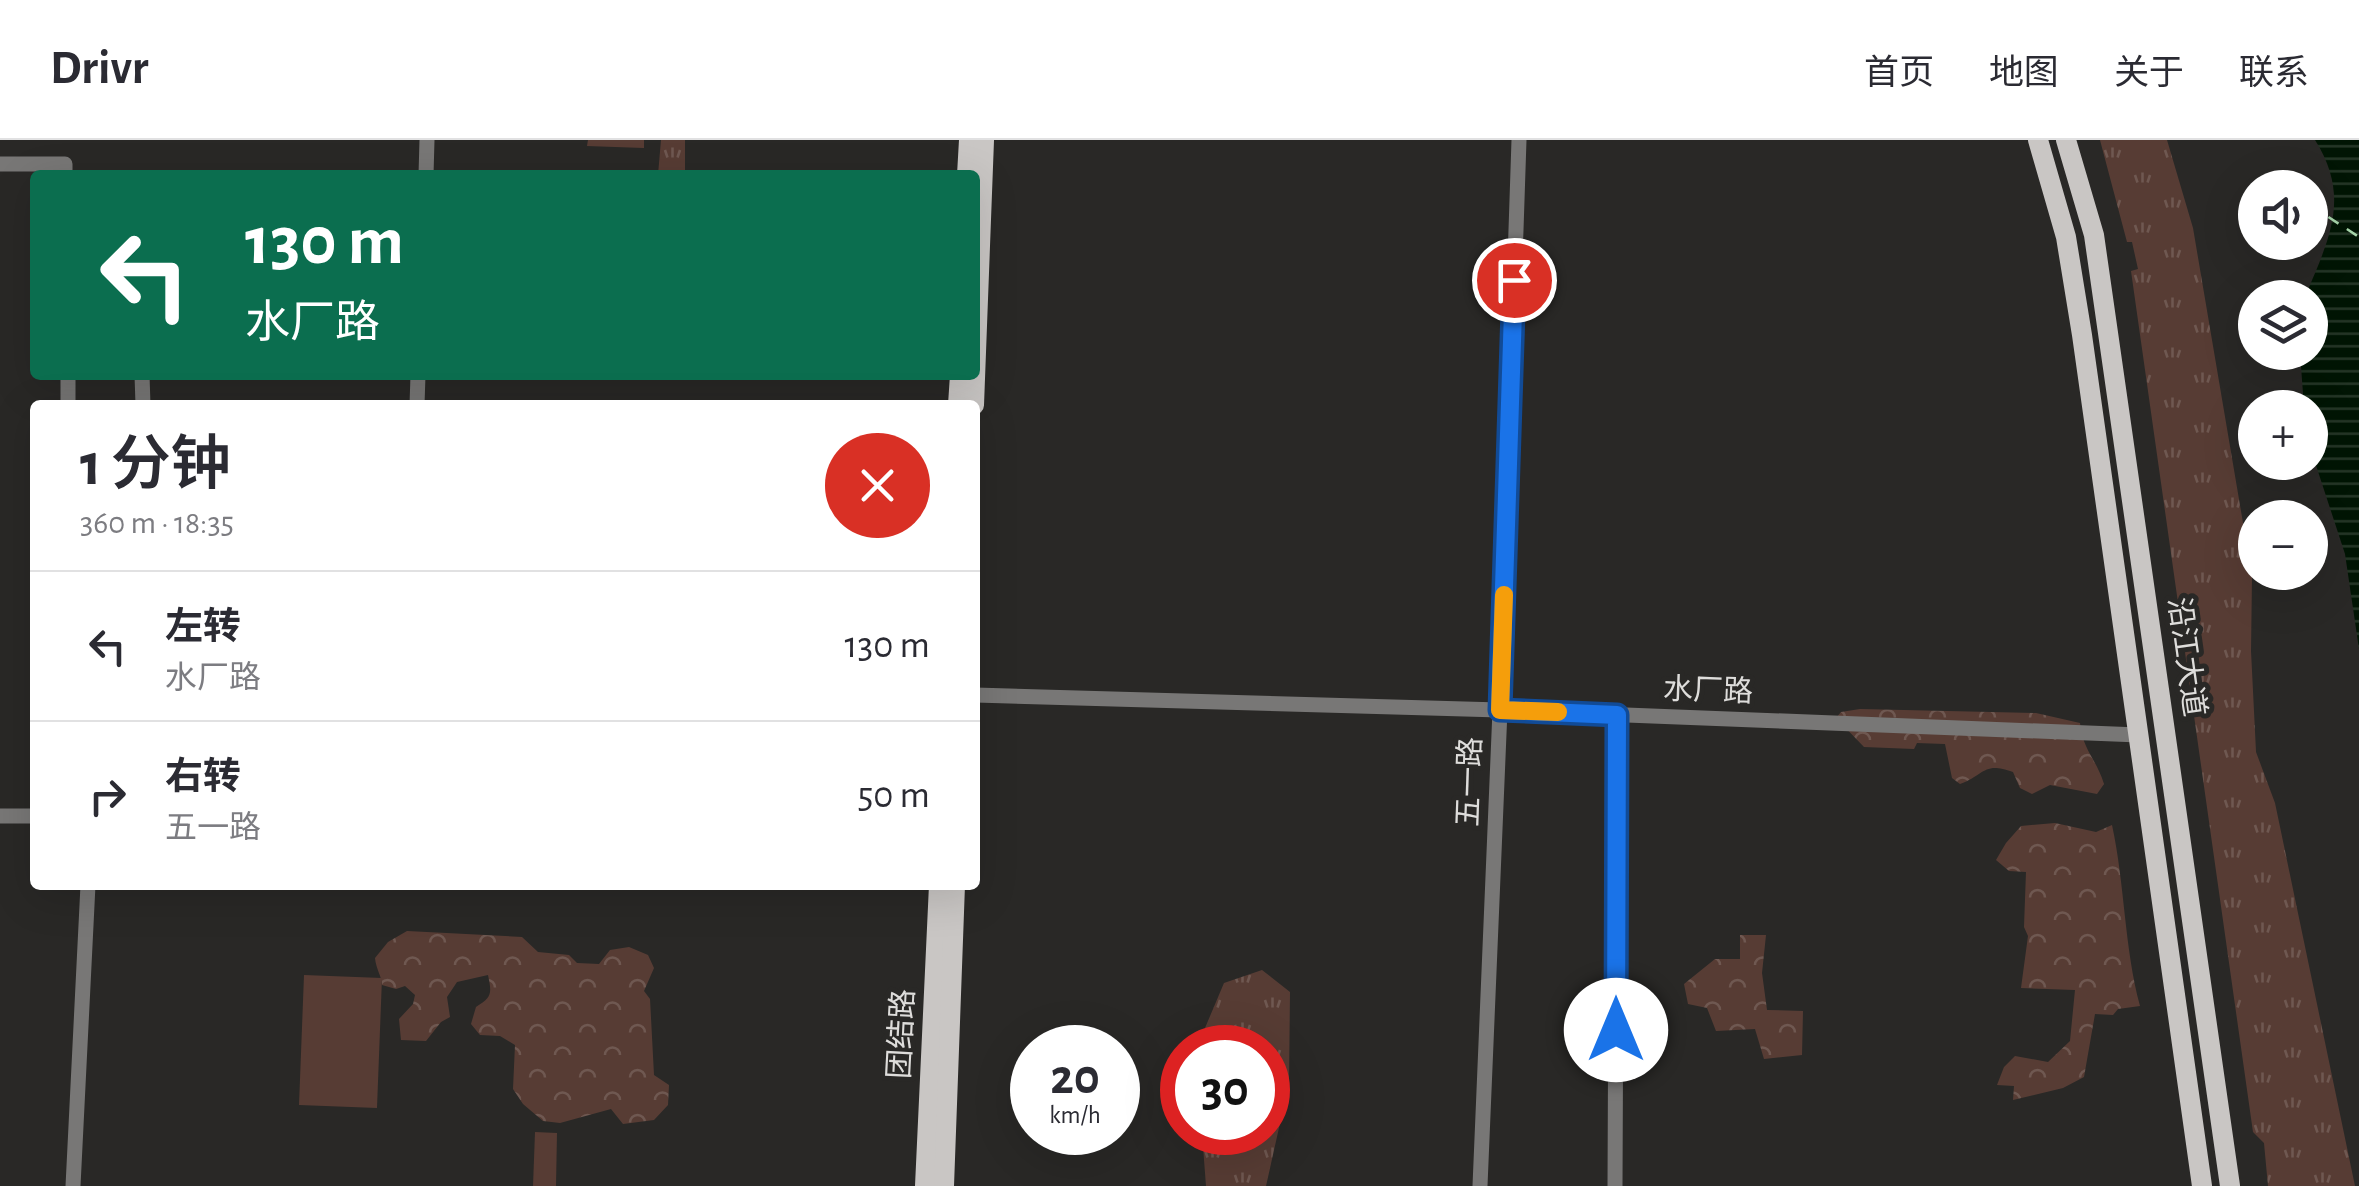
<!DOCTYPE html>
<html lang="zh">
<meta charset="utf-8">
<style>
:root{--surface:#fff;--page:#f7f7f7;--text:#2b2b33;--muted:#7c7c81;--line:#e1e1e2}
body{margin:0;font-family:"Alegreya Sans","Noto Sans SC",sans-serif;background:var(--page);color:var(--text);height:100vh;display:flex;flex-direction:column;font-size:38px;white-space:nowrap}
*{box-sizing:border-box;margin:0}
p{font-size:32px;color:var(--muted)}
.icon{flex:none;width:55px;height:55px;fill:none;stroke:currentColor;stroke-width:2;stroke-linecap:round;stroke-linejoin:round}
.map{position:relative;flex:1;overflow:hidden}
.side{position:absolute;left:30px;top:260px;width:950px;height:490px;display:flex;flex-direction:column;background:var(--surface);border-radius:10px;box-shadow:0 10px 40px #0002}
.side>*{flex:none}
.guide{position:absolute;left:30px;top:30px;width:950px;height:210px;border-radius:10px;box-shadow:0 10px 40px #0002;background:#0b6e4f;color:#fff;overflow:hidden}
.fabs{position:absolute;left:2238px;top:30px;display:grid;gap:20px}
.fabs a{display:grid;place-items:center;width:90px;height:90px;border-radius:50%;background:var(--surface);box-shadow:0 10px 40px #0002;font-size:50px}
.speed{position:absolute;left:1010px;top:885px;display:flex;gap:20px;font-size:50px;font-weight:700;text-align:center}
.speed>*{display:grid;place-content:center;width:130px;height:130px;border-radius:50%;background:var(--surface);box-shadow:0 10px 40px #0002;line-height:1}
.speed small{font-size:25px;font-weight:400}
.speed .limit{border:15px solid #d22;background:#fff;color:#111}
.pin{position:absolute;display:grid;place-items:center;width:85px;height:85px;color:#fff;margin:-42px;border:5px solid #fff;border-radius:50%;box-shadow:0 2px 10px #0007}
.me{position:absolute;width:110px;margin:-55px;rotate:0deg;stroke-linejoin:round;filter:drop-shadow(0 0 8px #0008)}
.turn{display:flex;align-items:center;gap:35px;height:210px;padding:0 50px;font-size:45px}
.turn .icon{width:130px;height:130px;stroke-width:2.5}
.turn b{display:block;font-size:70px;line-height:85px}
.round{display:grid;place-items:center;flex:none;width:105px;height:105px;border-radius:52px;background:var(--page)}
.headline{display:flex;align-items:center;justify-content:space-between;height:170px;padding:0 50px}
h1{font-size:60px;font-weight:600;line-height:75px}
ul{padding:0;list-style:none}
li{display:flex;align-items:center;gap:30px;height:150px;padding:0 50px;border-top:2px solid var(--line)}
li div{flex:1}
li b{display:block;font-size:38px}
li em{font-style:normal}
header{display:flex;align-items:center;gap:60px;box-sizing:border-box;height:140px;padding:0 50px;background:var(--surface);border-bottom:2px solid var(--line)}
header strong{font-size:48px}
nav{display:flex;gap:55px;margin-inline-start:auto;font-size:35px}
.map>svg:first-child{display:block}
</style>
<header>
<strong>Drivr</strong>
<nav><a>首页</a><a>地图</a><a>关于</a><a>联系</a></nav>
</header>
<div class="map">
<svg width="2359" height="1046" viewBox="0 0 2359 1046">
<defs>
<pattern id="grass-tufts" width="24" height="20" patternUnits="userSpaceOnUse" patternTransform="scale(2.5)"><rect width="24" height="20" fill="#573c34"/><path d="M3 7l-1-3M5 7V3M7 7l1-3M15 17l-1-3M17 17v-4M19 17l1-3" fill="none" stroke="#6f5851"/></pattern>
<pattern id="forest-crowns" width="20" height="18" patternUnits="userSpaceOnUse" patternTransform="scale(2.5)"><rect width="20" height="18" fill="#573c34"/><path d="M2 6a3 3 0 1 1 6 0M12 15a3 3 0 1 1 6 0" fill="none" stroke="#6f5851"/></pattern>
<pattern id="water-rules" width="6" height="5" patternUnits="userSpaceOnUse" patternTransform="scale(2.5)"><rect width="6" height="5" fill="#011504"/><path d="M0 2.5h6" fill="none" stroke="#263728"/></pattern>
</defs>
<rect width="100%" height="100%" fill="#292826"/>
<g fill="url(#grass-tufts)">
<polygon points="588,0 644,0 644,8 587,6"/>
<polygon points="661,0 685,0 685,35 658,35"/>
<polygon points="2100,0 2167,0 2193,88 2252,436 2251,511 2256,612 2275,663 2355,1046 2268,1046 2264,1003 2253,992 2131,131 2138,129 2132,102 2127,102"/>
<polygon points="1262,830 1290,852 1289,943 1266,1046 1206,1046 1202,993 1268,992 1268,908 1205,907 1205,888 1224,843"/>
</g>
<g fill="url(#forest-crowns)">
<path d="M1860,569L2036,573L2080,583C2083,611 2096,618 2104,644L2097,654L2050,645L2032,654L2020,648L2013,632C1983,621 1985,635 1960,644L1952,638L1945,604L1917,603L1914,609L1864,607L1836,578L1841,572Z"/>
<path d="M2055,683L2096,692L2112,685C2125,745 2124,806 2140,866L2118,869L2113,875L2095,874L2084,937L2063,948L2013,960L2014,946L1997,945L2004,927L2015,916L2048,922L2070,901L2075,850L2021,848L2028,796L2024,787L2026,732L2009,731L1996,720L2006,703L2021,686Z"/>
<path d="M407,791L522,797L538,812L569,815L577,823L599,824L610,810L629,807L648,815L654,828L644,851L650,859L654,935L669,945L668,965L654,980L623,984L611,969L560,983L543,981L523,964L513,949L515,905L500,896L480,895L471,884L476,867C492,857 492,854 488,835L457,842L447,857L450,877L441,882L426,901L401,900L399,879L413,864L415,855L405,846L396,849L382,845C382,837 376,829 375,818L388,802Z"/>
<polygon points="1740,795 1766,795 1762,833 1767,870 1803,871 1802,915 1764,919 1755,889 1716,891 1707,868 1688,864 1684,844 1715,819 1740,819"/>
</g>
<g fill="#573c34">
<polygon points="304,835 382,838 377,968 299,965"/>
<polygon points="535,992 557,993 556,1046 533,1046"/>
</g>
<path fill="url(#water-rules)" d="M2315,0H2359V509L2345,414L2310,307V268L2304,267L2300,213L2310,212V158L2305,157C2328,101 2352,58 2315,0Z"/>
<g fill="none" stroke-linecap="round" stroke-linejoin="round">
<g stroke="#a7d6ab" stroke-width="2.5" stroke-dasharray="12 10" stroke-linecap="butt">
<polyline points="2265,35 2284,48"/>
<polyline points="2310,65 2359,97"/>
</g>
<g stroke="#787776" stroke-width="15">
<polyline points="0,24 65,24 65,35"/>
<polyline points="426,35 427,0"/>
<polyline points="68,235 68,265"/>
<polyline points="142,235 143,265"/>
<polyline points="417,265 418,235"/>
<polyline points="975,555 1500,570 2139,595"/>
<polyline points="0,676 35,676"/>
<polyline points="73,1046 88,745"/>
<polyline points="1480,1046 1500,570 1519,0"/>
<polyline points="1615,1046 1617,575"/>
</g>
<g stroke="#c9c6c4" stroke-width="20">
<polyline points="2038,0 2066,97 2082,195 2202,1046"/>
<polyline points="2066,0 2094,95 2230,1046"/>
<polyline points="967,35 969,0"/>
<polyline points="958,265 960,235"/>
<polyline points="974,265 984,0"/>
<polyline points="925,1046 939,745"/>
<polyline points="944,1046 955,745"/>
</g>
</g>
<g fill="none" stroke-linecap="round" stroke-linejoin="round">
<defs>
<polyline id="route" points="1514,140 1500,570 1617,575 1616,890"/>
</defs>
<use href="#route" stroke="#114b97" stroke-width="25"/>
<use href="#route" stroke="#1a73e8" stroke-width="18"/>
<polyline stroke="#f59e0b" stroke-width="18" points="1504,455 1500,570 1558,572"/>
</g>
<g text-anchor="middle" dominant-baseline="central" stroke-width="10" stroke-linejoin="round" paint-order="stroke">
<g font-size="30" fill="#dedddb" stroke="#292826">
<text transform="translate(2186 517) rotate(82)">沿江大道</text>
<text transform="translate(1708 551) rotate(2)">水厂路</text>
<text transform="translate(1470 642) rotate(-88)">五一路</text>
<text transform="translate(902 894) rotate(-87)">团结路</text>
</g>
</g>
</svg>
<div class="fabs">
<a><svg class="icon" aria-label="sound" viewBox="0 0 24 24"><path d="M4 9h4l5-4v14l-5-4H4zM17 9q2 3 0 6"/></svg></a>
<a><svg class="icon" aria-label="layers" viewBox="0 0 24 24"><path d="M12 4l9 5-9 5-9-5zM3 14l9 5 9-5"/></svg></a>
<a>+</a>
<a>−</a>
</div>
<div class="speed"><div>20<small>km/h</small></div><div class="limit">30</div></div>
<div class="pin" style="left:1514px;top:140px;background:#d93025"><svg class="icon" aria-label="arrive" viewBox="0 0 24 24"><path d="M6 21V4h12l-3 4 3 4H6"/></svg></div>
<svg class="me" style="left:1616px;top:890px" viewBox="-20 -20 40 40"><circle r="19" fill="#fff"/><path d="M0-13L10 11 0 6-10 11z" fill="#1a73e8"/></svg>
<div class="guide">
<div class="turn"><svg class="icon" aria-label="left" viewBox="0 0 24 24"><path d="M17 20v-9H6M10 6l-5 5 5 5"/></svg><div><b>130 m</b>水厂路</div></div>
</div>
<section class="side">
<div class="headline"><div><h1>1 分钟</h1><p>360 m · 18:35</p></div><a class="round" style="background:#d93025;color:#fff"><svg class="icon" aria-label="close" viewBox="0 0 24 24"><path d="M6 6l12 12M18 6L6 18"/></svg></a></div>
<ul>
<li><svg class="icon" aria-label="left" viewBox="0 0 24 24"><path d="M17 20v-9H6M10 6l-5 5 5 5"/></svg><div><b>左转</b><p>水厂路</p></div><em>130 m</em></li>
<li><svg class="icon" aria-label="right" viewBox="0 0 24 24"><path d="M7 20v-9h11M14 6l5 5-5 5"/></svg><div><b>右转</b><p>五一路</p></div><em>50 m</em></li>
</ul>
</section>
</div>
